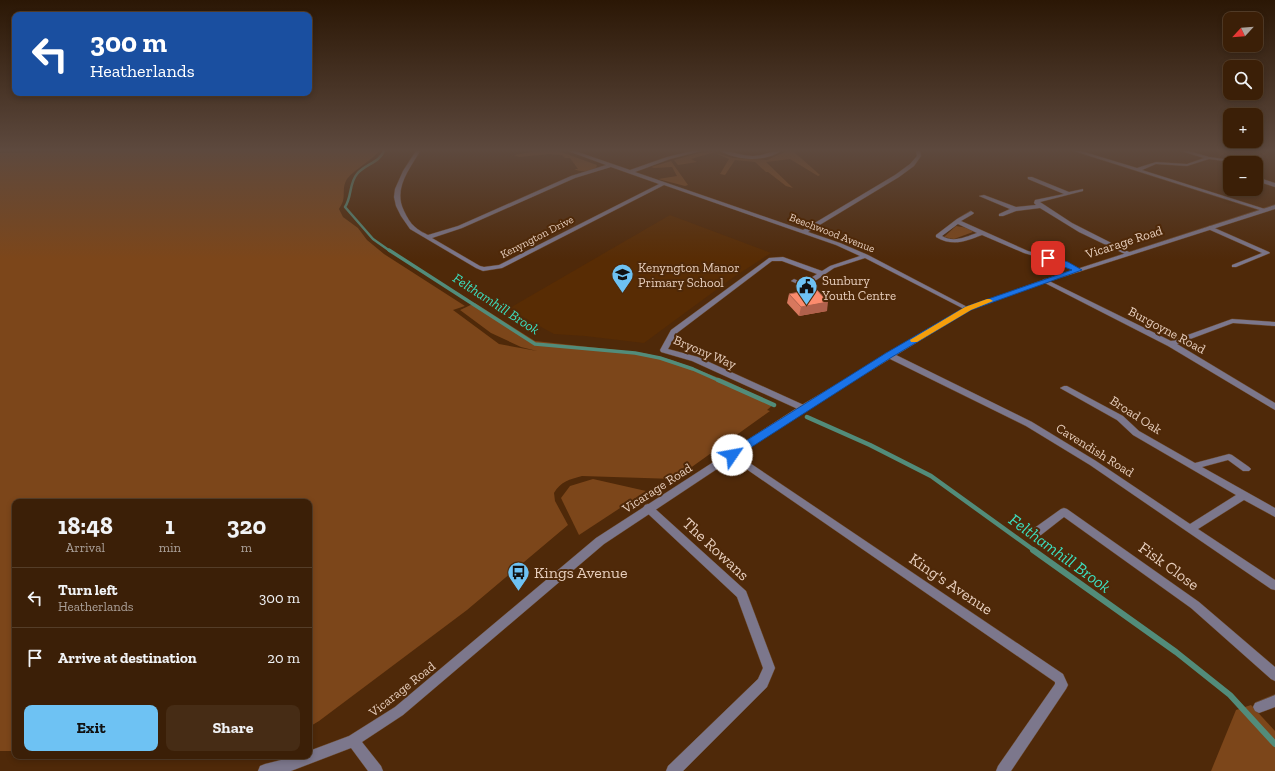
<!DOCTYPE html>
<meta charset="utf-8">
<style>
:root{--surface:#3b1f07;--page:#462c15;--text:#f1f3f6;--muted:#aca29b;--line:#543d28;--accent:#6ec2f3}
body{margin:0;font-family:"Zilla Slab",serif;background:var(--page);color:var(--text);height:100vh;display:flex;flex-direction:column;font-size:15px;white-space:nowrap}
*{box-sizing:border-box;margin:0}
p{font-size:13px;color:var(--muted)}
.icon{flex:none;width:22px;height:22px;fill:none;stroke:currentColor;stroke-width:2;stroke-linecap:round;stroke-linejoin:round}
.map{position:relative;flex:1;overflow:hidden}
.details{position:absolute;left:12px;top:499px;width:300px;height:260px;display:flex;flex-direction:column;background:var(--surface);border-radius:8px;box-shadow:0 2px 6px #0003,0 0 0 1px var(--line)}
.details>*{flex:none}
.top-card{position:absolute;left:12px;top:12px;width:300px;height:84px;border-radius:8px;box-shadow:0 2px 6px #0003,0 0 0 1px var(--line);background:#1a4fa0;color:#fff;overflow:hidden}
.needle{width:26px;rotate:244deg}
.controls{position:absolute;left:1223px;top:12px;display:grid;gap:8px}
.controls a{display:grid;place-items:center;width:40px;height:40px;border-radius:8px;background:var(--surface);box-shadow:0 2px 6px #0003,0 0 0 1px var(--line);font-size:20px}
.pin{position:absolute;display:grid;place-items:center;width:34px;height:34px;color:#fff;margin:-17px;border-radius:8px;box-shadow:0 2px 6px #0006}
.me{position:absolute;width:44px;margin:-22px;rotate:57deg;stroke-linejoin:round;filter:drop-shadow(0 0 3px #0008)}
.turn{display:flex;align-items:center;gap:14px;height:84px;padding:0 12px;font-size:18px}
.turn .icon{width:52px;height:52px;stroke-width:2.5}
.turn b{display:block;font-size:28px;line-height:34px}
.eta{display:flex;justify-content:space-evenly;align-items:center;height:68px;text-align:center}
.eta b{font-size:24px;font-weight:700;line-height:28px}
.primary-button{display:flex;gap:8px;margin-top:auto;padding:8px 12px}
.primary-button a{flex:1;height:46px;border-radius:8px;background:var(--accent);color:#111;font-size:16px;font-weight:700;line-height:46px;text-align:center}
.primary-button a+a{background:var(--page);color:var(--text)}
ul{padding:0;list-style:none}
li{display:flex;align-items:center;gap:12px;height:60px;padding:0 12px;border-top:1px solid var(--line)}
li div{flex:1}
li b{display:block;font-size:15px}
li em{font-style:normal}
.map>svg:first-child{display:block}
</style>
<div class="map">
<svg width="1275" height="771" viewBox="0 0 1275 771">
<rect width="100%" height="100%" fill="#4f2909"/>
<polygon fill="#582c04" points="670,215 771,253 731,279 644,343 585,336 554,334 508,309"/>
<g fill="#7c461a">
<path d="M131,151H379C370,162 356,168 347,179C342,187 345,193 343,201C342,204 340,207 339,209L343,217L358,228L367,240L384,254L465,306L453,310L499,344L537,351L521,347L491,333L460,310L475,303L535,341L644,353L672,360L727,381L774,404L767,410L770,411L675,479L582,476C570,479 560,482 554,493L555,501L568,525L467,610L319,721L309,727V502H15V751H0V153Z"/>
<path d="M538,151H558L597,165L596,168C589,171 582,173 574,169H578L570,158H565L562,155L549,154L519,157L514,155Z"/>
<polygon points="787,151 793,151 820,175 818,176 790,159 766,162 793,188 786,186 768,172 766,172 755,162 735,160 725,175 720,174 729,159 715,153 733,158 767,160"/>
<polygon points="715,152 691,159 697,162 678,165 674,160 699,153"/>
<polygon points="671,161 688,185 685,186 658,179 677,176 672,167 654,168 651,167"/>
<polygon points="956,226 968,228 973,232 954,239 944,237"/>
<polygon points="593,479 646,491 579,535 561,498 570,486"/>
<polygon points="1251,705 1275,731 1275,771 1211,771 1236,710"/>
</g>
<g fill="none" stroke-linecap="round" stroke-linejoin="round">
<path stroke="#528c7a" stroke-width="2.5" d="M384,151C379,163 365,164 357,174C349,183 352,197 345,207L373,239L390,251"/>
<polyline stroke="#528c7a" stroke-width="3.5" points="389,250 535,344 635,353 660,358 693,369 720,381"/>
<g stroke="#528c7a" stroke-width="4.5">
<polyline points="718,380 774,405"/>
<polyline points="807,417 870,445 931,476 1035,551"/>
</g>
<polyline stroke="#528c7a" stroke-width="6" points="1033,550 1176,652 1230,695 1275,744"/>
<defs>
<g id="minor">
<path d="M416,151H420C409,170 393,189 404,211C407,217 410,223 415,227C418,230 424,233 428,235L458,226L571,176L606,165L568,151H575L630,170L667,157L692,151H701L670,159L635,172L803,230L895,175L910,164L917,156L916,151H920L921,156L914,166L899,177L808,232L840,243L868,255L971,309L970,310H966L865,258L834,268L809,285L816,289L813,291L791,281L794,279L803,283L817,274L782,261H772L677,333L668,349L698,357L806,406L807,408L803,411L800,410L692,361L661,352L660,350L671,330L769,258L783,257L822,271L830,266L860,256L836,245L664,185L502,268L483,271L476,268L410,229L401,216L396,206L394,197L395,189L403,171ZM611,167L659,184L499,265L484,267L480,266L432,238L462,228L575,178Z"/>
<path d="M721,151C732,151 742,156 753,156C763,156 771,151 781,151C765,162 738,161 721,151Z"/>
<polygon points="1074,151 1081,151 1137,168 1156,162 1187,164 1204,158 1181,151 1189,151 1209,157 1239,161 1239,163 1209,159 1187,166 1156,164 1142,170 1268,210 1263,211"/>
<polygon points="1028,177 1032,177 1069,192 1083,189 1083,191 1040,202 1072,223 1131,253 1131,255 1127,255 1079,232 1040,208 1016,211 1003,216 999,216 999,214 1010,209 979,196 984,195 1016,207 1036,205 1034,203 1035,200 1064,194 1028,179"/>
<polygon points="1256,177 1275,183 1275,187 1256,181"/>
<path d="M971,211L974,213L973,214L961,221L1028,251L1068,263L1082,270L1079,272L1077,271L1064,265L1024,253L982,235C966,241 953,247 936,237V235L957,219ZM958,224L977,233C965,237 954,243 942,236Z"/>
<polygon points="1210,226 1269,252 1270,253 1236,267 1232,267 1232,265 1262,253 1208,229 1207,228"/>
<polygon points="1045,279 1171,341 1232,319 1275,322 1275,326 1233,323 1177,344 1275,403 1275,410 1168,346 1043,282 1042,281"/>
<polygon points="886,353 892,353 1032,422 1096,461 1190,524 1236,495 1133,435 1117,420 1060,388 1064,386 1067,386 1123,416 1139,431 1195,463 1229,454 1232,455 1249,467 1251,469 1249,471 1243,471 1228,460 1202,467 1275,508 1275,517 1244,500 1198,529 1275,580 1275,590 1271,589 1090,465 1026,426 886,357 885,355"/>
<polygon points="732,452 735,453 1063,674 1068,685 1066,689 1011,771 996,771 998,766 1055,684 1055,682 729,457 728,455 729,453"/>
<polygon points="648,504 651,505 746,591 775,668 767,687 683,771 666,771 668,766 758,679 763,668 737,597 645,511 643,508 645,505"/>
<polygon points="1064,508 1067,509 1199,602 1275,667 1275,681 1271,679 1191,608 1064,517 1041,535 1037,536 1033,535 1032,532 1033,529 1061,509"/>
<polygon points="1275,695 1275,707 1259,713 1255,711 1253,707 1255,703"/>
</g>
<polygon id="tertiary" points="1275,205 1275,209 1047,282 970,310 806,410 604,544 403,715 362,742 381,766 383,771 368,771 351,748 291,771 258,771 260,766 265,764 297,756 309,756 309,751 349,736 395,707 596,538 800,406 966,308 1043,280"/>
</defs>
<use href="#minor" stroke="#6a4729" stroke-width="1"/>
<use href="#tertiary" stroke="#6a4729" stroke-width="1"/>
<use href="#minor" fill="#7c778c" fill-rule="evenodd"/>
<use href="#tertiary" fill="#7c778c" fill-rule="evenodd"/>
</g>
<polygon fill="#d8785e" points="789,294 827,311 799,316 787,303"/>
<polygon fill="#b0614c" points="828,302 827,311 799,316 801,307"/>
<polygon fill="#fb8b6d" stroke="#b0614c" points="816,289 828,302 801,307 789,294"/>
<linearGradient id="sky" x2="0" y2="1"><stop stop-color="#2b1705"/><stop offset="0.58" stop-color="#5d493e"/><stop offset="1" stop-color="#5d493e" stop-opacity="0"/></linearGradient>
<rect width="1275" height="259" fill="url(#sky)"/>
<polygon fill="#1a73e8" stroke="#114b97" points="1048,256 1068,262 1082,270 971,310 892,357 736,457 728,457 727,455 728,452 886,353 965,307 1072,270 1046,260 1046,257"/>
<polygon fill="#f59e0b" points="987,299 990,299 993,301 971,310 917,342 911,342 910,340 965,307"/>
<defs>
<symbol id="school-pin" viewBox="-11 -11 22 30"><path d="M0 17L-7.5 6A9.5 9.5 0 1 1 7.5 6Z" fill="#6ec2f3" stroke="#4f2909"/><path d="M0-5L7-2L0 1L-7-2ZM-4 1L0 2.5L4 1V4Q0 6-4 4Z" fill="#111"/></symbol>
<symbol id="civic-pin" viewBox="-11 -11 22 30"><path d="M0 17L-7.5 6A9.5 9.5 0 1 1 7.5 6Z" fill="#6ec2f3" stroke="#4f2909"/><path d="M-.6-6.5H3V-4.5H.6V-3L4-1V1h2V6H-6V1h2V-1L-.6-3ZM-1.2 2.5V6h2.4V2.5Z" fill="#111"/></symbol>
<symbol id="bus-pin" viewBox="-11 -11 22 30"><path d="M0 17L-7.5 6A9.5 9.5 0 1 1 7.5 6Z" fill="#6ec2f3" stroke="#4f2909"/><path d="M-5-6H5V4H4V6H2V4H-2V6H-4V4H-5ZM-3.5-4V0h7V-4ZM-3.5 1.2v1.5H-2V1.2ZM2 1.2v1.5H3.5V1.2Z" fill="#111"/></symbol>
</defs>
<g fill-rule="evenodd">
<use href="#school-pin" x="610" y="262" width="25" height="34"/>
<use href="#civic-pin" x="794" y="274" width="25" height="34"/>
<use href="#bus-pin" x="506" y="560" width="25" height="34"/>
</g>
<g text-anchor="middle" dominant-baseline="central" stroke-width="4" stroke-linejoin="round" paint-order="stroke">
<g font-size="11" fill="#e7cebd" stroke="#4f2909">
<text transform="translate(832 233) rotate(21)">Beechwood Avenue</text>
<text transform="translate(537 237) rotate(-27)">Kenyngton Drive</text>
</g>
<g font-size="13" fill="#e7cebd" stroke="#4f2909">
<text transform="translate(1124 242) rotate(-18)">Vicarage Road</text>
<text transform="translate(1167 330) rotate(28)">Burgoyne Road</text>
<text transform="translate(705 352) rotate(23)">Bryony Way</text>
<text transform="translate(1136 415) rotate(33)">Broad Oak</text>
<text transform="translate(1095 450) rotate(32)">Cavendish Road</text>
<text transform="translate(657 488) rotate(-33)">Vicarage Road</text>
<text transform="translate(402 689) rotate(-38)">Vicarage Road</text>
</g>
<g font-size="13" fill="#e7cebd" stroke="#4f2909" text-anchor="start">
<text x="638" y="267">Kenyngton Manor<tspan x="638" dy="15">Primary School</tspan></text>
<text x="822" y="280">Sunbury<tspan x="822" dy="15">Youth Centre</tspan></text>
</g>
<g font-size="14" font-style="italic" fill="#3cdfbf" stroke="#4f2909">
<text transform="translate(496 304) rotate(33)">Felthamhill Brook</text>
</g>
<g font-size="16" fill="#e7cebd" stroke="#4f2909">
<text transform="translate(716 549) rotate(43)">The Rowans</text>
<text transform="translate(1169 566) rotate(36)">Fisk Close</text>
<text transform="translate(951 584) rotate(34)">King's Avenue</text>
</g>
<g font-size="16" fill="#e7cebd" stroke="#4f2909" text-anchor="start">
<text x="534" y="572">Kings Avenue</text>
</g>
<g font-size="17" font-style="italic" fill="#3cdfbf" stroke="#4f2909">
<text transform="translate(1060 553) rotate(36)">Felthamhill Brook</text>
</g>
</g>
</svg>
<div class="controls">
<a><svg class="needle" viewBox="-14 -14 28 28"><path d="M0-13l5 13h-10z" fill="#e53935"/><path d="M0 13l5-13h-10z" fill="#aca29b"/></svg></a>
<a><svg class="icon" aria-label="search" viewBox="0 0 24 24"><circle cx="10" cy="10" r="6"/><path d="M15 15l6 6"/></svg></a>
<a>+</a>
<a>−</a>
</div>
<div class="pin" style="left:1048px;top:258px;background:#d93025"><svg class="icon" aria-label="arrive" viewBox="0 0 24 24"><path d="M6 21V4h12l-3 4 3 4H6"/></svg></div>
<svg class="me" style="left:732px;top:455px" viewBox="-20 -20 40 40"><circle r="19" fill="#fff"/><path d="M0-13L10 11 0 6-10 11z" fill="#1a73e8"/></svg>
<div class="top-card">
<div class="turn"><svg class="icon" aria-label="left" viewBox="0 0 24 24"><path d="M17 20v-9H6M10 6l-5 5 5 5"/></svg><div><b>300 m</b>Heatherlands</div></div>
</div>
<section class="details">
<div class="eta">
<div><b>18:48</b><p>Arrival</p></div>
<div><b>1</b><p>min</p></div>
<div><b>320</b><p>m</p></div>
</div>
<ul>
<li><svg class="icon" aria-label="left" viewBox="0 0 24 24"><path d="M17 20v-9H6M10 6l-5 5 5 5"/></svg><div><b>Turn left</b><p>Heatherlands</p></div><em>300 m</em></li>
<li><svg class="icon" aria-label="arrive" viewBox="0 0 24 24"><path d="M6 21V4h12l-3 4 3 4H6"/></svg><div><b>Arrive at destination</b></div><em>20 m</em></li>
</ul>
<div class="primary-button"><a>Exit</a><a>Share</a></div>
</section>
</div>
